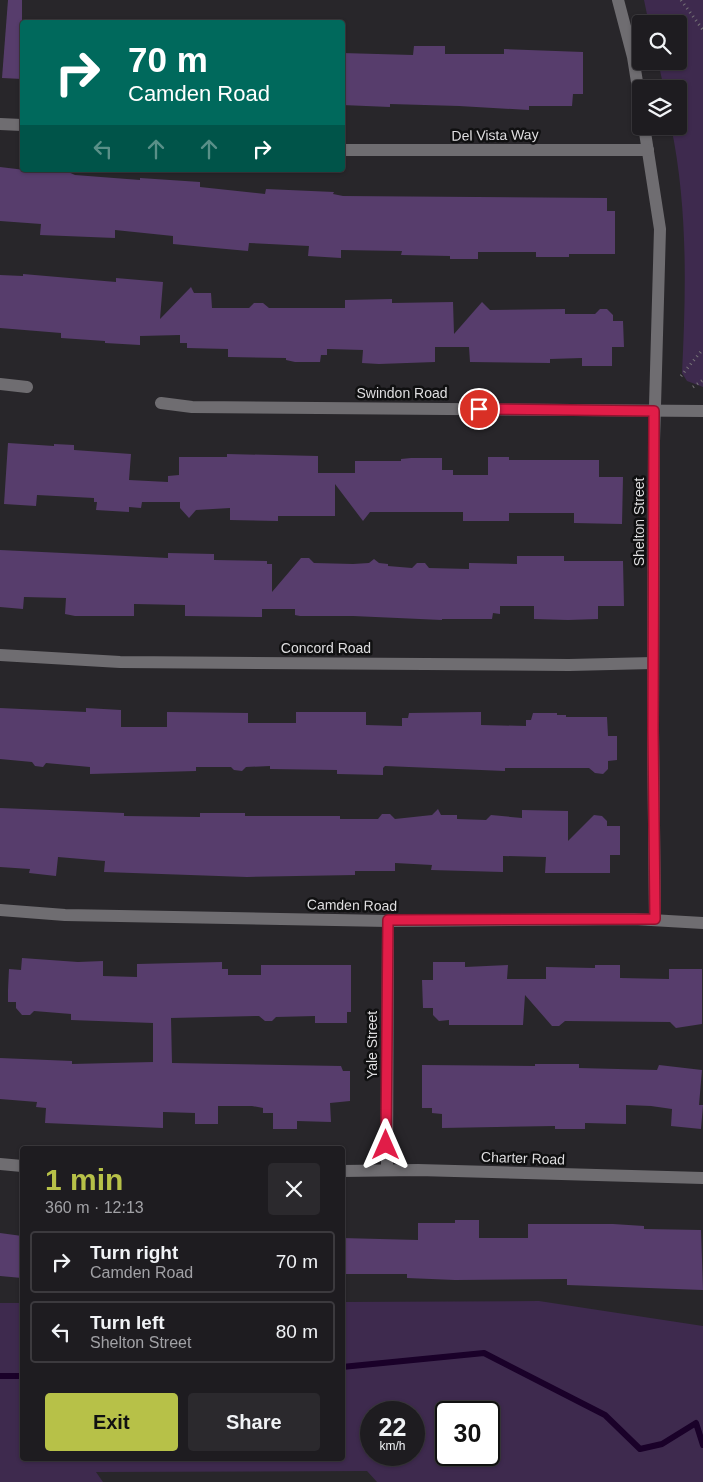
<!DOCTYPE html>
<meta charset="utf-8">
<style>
:root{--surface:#1e1c20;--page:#2b292d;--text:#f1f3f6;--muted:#a1a1a5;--line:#3c3a3e;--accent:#b7c148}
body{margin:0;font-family:Arial,sans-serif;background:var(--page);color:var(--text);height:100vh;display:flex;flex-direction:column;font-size:19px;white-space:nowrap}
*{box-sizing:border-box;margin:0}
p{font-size:16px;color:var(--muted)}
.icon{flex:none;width:28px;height:28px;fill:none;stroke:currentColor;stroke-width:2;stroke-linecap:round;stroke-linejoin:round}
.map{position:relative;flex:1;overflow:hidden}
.details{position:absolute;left:20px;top:1146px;width:325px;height:315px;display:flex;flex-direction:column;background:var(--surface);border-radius:5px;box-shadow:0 1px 4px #0004,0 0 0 1px var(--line)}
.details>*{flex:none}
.hud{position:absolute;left:20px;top:20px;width:325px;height:152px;border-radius:5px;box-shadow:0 1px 4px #0004,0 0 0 1px var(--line);background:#00695c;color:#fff;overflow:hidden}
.tools{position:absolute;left:632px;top:15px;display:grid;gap:10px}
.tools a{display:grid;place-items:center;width:55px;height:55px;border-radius:5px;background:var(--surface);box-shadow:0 1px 4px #0004,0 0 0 1px var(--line);font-size:25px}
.speed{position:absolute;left:360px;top:1401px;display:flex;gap:10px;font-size:25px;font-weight:700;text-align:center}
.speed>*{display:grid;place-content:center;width:65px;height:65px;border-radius:50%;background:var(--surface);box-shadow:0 1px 4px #0004,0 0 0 1px var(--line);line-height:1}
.speed small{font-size:12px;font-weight:400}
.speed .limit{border:2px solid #111;border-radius:8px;background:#fff;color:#111}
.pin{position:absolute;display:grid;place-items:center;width:42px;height:42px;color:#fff;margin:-21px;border:2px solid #fff;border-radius:50%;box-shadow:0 1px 5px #0007}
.me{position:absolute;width:55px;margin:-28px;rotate:0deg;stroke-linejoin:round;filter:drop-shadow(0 0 4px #0008)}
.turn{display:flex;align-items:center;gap:18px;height:105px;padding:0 25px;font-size:22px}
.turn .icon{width:65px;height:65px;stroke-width:2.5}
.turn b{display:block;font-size:35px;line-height:42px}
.lanes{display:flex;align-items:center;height:48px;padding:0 25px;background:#0003;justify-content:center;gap:25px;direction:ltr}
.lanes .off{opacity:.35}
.round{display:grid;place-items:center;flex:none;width:52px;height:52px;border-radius:5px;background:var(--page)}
.overview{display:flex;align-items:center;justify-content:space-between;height:85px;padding:0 25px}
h1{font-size:30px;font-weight:700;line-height:38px;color:var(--accent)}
.action{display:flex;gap:10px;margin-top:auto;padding:10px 25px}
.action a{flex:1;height:58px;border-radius:5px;background:var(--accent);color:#111;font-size:20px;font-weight:700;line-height:58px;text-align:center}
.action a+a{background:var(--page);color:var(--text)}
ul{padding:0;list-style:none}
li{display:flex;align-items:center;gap:15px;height:62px;margin:0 10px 8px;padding:0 15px;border:2px solid var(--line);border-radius:5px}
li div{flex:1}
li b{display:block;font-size:19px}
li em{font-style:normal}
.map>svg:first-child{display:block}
</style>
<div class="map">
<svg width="703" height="1482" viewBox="0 0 703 1482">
<rect width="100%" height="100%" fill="#28262a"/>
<g fill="#3e2a4e" fill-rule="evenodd">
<path d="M644,0H703V387L687,381L682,373C686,291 688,207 671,126H679V89H664L658,61H679V24H649Z"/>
<path d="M539,1301L703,1326V1482H377L367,1471L96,1472L103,1482H0V1303H22V1459H342L343,1302ZM414,1412V1455H371V1412ZM489,1412V1455H446V1412Z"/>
</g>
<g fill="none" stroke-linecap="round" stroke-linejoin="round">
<g stroke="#1a0129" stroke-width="6">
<polyline points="342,1367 484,1353 605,1415 640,1449 662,1444 696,1423 703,1445"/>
<polyline points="0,1376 22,1376"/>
</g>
</g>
<g fill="#573d6c">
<polygon points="8,0 22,0 22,79 2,78"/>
<polygon points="414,46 445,46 445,54 504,54 504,49 583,52 583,94 573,94 572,106 529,106 529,110 459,106 390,104 390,107 342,105 342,53 413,55"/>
<polygon points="0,167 42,172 43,170 66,171 75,175 140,180 140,178 200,182 200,187 265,194 266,189 334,192 333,194 343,196 607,198 607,211 615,211 615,254 569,254 569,257 536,257 536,252 478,252 478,259 450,259 450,256 401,255 402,251 341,250 341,258 308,256 309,246 249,243 248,251 204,247 173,244 173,236 115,230 115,238 40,235 41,224 0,221"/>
<polygon points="23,274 116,282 116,278 163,282 160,319 191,287 194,293 211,293 212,308 249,308 254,303 263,303 269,308 345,308 345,300 392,299 392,303 453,302 454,334 482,302 490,310 565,309 565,314 595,314 600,309 607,309 613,315 613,321 623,321 624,347 612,347 612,366 582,366 582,358 550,359 550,363 470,362 469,347 435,347 435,362 379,364 362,363 363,350 327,349 327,355 321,355 320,362 295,362 286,360 286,358 228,357 228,349 187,348 187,343 180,343 180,335 140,336 140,345 105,343 105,341 61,338 61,333 0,328 0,275 23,276"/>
<polygon points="8,443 54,446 54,444 74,445 74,450 131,454 129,480 168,482 168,476 179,475 179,457 227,457 227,454 318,456 318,473 355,473 355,461 401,461 401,459 411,458 442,458 442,470 453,470 453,475 488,475 488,457 509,457 509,460 599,460 599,477 623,477 622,524 574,523 574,513 509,513 509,521 463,521 463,512 370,512 363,521 335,484 335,516 278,516 278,521 230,520 230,508 196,510 189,518 180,508 180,502 142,502 141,508 129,507 129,512 96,510 97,502 94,502 94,498 37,495 36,506 4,504"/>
<polygon points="0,550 168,558 168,553 214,554 214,560 267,561 267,564 272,564 272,592 301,558 309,558 314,563 353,564 369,563 374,559 379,563 388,564 388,566 412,568 417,563 425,563 429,568 469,569 469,563 517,564 517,556 564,556 564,561 623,561 624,606 598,606 598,619 568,620 534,619 534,606 500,606 500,614 493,613 492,619 442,619 442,620 353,616 300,616 295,615 295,609 262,609 262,617 185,616 185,605 134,604 134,616 75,616 65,614 66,598 24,597 23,609 0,607"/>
<polygon points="0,708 86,712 86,708 121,710 121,727 167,727 167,712 248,713 248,723 296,723 296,712 366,712 366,725 402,726 402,718 408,718 409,713 481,712 481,725 526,726 526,720 531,720 533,713 557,713 557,715 566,715 566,717 607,717 608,736 617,736 617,760 608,761 608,769 603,774 595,773 589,768 505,768 505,771 385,766 383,768 383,775 337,774 337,770 270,769 270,766 246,767 242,771 234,770 231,767 196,767 196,771 90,774 90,767 46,763 43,767 35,766 32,762 0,759"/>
<polygon points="0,808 124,813 124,816 200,817 200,813 245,813 245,816 340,816 340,819 378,819 382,814 390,814 395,819 432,815 438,809 441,815 457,815 457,819 486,820 491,815 522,818 522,810 568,811 568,841 594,815 602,816 607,821 607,826 620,826 620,855 610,855 610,873 545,873 546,857 503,856 503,872 431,870 432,865 395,863 395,871 355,871 355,875 247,877 104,872 105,861 58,857 56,876 29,873 30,869 0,867"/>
<polygon points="22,958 78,962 103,961 103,976 137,977 137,964 222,962 222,969 228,969 228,975 261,975 261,965 351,965 351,1012 347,1012 347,1023 315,1023 315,1016 276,1017 272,1021 265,1021 259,1016 171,1018 172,1063 341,1066 343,1071 350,1071 350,1101 330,1103 331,1122 297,1121 297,1129 273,1129 273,1113 263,1113 263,1108 252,1106 218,1106 218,1124 195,1124 195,1113 163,1112 163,1128 45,1123 46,1108 36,1107 37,1102 0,1099 0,1058 72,1061 72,1064 153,1062 153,1023 71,1020 71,1014 34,1011 30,1015 22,1015 16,1008 16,1002 8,1002 8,990 9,969 21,970"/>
<polygon points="433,962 465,962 465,967 508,965 507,979 546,979 546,967 595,968 595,965 620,965 620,978 669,979 669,969 702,969 702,1024 676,1028 670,1022 565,1021 559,1026 552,1026 525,995 523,1025 449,1025 449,1020 439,1021 433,1015 433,1008 423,1008 422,980 433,980"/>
<polygon points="535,1064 579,1064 579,1068 657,1070 659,1065 702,1070 699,1105 703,1105 701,1129 671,1126 672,1109 651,1106 626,1105 626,1124 585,1123 585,1129 555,1129 555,1126 442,1128 442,1114 432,1113 432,1108 422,1108 422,1065 535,1066"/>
<polygon points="455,1220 479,1220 479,1238 528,1238 528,1224 613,1224 644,1226 644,1229 701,1230 703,1290 567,1285 567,1279 455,1280 407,1278 407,1274 342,1274 342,1238 418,1240 418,1223 455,1223"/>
<polygon points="0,1233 22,1236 22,1278 0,1276"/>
</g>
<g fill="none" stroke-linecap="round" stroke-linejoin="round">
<g stroke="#777578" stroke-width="3" stroke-dasharray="1 4" stroke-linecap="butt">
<polyline points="681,0 703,30"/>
<polyline points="681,376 703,349"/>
<polyline points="693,387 703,380"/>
</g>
<g stroke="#6f6d71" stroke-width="12">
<polyline points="618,0 633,57 641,107"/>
<polyline points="0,124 22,125"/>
<polyline points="644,126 660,229 654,441 653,730 655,919"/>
<polyline points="342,150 648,150"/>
<polyline points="0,384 27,387"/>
<polyline points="161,403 192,407 703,411"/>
<polyline points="0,655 120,662 569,665 653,663"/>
<polyline points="0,910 65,915 388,921 634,919 703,923"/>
<polyline points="0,1164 22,1166"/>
<polyline points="387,1170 388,921"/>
<polyline points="342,1171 418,1170 703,1178"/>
</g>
</g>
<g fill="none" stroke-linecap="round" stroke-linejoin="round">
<defs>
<polyline id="route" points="386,1145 388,920 655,919 653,730 654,411 479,409"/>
</defs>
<use href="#route" stroke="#92132f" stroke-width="12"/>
<use href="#route" stroke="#e11d48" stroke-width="9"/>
</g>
<g text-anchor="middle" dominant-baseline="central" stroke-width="5" stroke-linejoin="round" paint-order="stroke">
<g font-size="14" fill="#dfdee0" stroke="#101011">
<text transform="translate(495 135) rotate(-1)">Del Vista Way</text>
<text x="402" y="393">Swindon Road</text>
<text transform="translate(639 522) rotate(-90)">Shelton Street</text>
<text x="326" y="648">Concord Road</text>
<text transform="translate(352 905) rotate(1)">Camden Road</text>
<text transform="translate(372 1045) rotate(-90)">Yale Street</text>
<text transform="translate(523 1158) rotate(2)">Charter Road</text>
</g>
</g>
</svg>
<div class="tools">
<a><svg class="icon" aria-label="search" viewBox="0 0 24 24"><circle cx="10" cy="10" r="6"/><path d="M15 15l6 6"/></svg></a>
<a><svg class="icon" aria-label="layers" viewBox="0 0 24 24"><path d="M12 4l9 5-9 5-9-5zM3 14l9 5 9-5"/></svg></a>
</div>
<div class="speed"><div>22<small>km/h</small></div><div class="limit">30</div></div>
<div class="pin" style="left:479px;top:409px;background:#d93025"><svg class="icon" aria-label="arrive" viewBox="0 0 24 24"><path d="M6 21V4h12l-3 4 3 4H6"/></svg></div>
<svg class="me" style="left:386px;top:1145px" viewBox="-20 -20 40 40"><path d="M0-17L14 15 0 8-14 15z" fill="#e11d48" stroke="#fff" stroke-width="4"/></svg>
<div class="hud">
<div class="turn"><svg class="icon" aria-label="right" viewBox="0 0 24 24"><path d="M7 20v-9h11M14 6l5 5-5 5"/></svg><div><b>70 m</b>Camden Road</div></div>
<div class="lanes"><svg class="icon off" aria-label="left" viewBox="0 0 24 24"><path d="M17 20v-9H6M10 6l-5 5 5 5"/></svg><svg class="icon off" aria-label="ahead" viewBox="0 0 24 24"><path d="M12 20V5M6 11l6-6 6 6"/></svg><svg class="icon off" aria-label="ahead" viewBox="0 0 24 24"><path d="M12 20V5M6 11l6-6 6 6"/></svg><svg class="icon" aria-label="right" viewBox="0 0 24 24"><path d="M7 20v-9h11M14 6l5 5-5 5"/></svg></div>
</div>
<section class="details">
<div class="overview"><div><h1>1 min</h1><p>360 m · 12:13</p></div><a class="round"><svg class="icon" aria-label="close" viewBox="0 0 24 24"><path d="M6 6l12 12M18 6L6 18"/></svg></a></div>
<ul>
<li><svg class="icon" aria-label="right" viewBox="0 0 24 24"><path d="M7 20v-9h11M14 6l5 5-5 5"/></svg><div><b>Turn right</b><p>Camden Road</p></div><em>70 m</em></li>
<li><svg class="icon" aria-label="left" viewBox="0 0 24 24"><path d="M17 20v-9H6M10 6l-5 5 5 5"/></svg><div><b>Turn left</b><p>Shelton Street</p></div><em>80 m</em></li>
</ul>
<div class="action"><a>Exit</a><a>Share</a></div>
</section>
</div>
